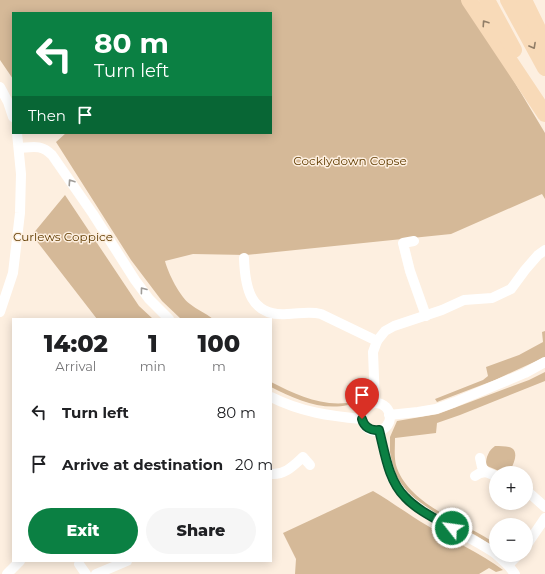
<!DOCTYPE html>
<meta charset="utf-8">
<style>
:root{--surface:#fff;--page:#f6f6f6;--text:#202124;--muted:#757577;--accent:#0b8043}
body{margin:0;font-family:Montserrat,sans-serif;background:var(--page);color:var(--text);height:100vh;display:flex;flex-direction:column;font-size:15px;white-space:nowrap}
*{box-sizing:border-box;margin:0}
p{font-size:13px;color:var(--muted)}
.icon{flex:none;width:22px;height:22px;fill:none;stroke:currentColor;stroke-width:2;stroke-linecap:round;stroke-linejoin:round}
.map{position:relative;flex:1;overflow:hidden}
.panel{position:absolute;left:12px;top:318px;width:260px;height:244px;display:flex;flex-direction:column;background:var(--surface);border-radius:0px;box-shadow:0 2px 10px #0003}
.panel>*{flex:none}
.banner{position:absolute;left:12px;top:12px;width:260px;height:122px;border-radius:0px;box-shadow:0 2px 10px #0003;background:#0b8043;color:#fff;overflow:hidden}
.tools{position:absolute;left:489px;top:466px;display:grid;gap:8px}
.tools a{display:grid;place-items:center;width:44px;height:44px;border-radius:50%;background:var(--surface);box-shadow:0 2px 10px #0003;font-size:20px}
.pin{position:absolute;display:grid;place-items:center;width:34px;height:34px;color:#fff;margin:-41px -17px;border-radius:50% 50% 50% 0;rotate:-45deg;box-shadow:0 0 4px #0007}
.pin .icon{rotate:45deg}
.me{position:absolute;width:44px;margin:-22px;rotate:300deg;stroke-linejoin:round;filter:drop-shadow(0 0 3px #0008)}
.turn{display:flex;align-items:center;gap:14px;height:84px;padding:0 16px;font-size:18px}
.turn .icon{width:52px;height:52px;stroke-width:2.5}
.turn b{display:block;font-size:28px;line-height:34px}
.then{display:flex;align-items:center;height:38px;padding:0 16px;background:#0003;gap:8px;font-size:15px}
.eta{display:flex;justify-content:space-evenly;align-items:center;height:68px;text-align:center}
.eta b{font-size:24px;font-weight:800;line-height:28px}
.action{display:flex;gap:8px;margin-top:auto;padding:8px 16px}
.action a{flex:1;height:46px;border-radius:24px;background:var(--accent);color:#fff;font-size:16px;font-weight:800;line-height:46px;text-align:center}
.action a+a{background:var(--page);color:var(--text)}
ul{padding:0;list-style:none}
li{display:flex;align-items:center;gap:12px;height:52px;padding:0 16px}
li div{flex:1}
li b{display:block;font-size:15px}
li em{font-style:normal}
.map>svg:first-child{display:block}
</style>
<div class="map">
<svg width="545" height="574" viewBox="0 0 545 574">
<rect width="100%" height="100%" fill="#fdefe0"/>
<g fill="#d5b998">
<path d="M0,0H461L506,68L545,133V199L542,194L451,234L246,255L193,254L165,261C168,273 180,297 190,304C197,310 206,313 213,319H181L162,301L131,260L56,142L66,133H271V13H13V79L0,60Z"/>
<polygon points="65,195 139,306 153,319 97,319 32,235"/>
<polygon points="545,331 545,357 495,380 437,402 435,399 483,380 488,376 486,367 519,355 543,342 542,332"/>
<path d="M545,372V381L460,415L437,423L436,433L395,438C395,447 394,457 396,465C407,503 460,521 490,540L496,544V548L477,536L434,512L408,494L397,477L393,468L390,452V437L397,421L438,414L529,380Z"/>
<path d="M271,382C295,394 319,406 347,403L348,405C321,411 295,399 271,387Z"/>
<path d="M495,446C500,446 505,446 509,447C521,450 513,467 508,473H504L487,466L486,464C486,457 489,450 495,446Z"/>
<path d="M373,491C392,502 409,515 428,526C453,541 480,553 503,570L496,572L489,568L479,574H295L296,559L283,533Z"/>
</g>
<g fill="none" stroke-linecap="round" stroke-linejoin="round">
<g stroke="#fff" stroke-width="10">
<polyline points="0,87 8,102 13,117"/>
<path d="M19,148C33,147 41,144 52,155L93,214L135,280L149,299L169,319"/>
<polyline points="414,241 403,243 410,271 426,316"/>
<path d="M244,258C245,287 250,317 287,314C298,314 309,311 321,314L377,341"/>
<polyline points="0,312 13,273 20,213 21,174 17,133"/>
<path d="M271,397C301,412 329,416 362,419"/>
<polyline points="375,403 373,352 377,341 385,331 394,326 442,310 464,300 492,298 511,289 525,270 538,255 545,250"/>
<circle cx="376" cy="417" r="14"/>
<polyline points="389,415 418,412 436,409 455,402 525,373 545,362"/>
<path d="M379,430C383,446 386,463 392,478C408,513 465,532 496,554"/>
<polyline points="486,472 496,476"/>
<path d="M271,474C285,475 293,466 303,457L310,465"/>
<polyline points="475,476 480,473 486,472 482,467 480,458"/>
<polyline points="526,490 545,507"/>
<polyline points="526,546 545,518"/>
<polyline points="497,555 508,565 515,574"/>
<polyline points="79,564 86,574"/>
<polyline points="508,565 518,555"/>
<polyline points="7,574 20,561"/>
<polyline points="96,574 127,561"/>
</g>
<g stroke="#f8dab8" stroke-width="16">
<polyline points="469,0 545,114"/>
<polyline points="487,0 514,50"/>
<polyline points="508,0 545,68"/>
<polyline points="524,0 545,43"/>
</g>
</g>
<defs><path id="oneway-chevron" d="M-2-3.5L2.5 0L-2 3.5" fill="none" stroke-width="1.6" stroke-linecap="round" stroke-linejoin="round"/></defs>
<g stroke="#917e68">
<use href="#oneway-chevron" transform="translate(485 23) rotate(-124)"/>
<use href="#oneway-chevron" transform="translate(533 46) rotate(61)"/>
</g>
<g stroke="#9f9c98">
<use href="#oneway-chevron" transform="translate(71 182) rotate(-124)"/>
<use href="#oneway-chevron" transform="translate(143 290) rotate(-127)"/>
</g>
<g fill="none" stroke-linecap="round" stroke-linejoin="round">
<defs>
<path id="route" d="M362,419C364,427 371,431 379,430C385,453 388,480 405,497C417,510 436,519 452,528"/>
</defs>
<use href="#route" stroke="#07532c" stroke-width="10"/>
<use href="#route" stroke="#0b8043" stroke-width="7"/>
</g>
<g text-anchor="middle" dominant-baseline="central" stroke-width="3" stroke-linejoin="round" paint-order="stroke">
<g font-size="12" fill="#613c00" stroke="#fdefe0">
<text x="350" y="160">Cocklydown Copse</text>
<text x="63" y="236">Curlews Coppice</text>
</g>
</g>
</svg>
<div class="tools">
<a>+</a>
<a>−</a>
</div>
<div class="pin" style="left:362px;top:419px;background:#d93025"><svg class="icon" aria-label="arrive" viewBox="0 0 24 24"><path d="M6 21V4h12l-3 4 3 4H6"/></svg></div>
<svg class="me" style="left:452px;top:528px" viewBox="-20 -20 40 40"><circle r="17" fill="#0b8043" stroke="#fff" stroke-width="3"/><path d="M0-11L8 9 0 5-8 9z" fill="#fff"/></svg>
<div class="banner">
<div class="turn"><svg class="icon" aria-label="left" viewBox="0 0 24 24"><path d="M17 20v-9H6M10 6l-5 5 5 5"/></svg><div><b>80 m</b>Turn left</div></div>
<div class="then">Then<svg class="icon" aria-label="arrive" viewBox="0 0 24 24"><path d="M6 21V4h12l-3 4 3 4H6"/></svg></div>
</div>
<section class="panel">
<div class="eta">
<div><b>14:02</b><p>Arrival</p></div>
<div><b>1</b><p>min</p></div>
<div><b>100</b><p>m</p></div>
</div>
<ul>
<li><svg class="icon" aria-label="left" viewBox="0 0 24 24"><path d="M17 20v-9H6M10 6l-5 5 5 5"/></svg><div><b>Turn left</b></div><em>80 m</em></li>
<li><svg class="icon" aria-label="arrive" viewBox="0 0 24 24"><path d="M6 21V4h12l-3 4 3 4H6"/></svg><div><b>Arrive at destination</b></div><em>20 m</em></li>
</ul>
<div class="action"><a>Exit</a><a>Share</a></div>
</section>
</div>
